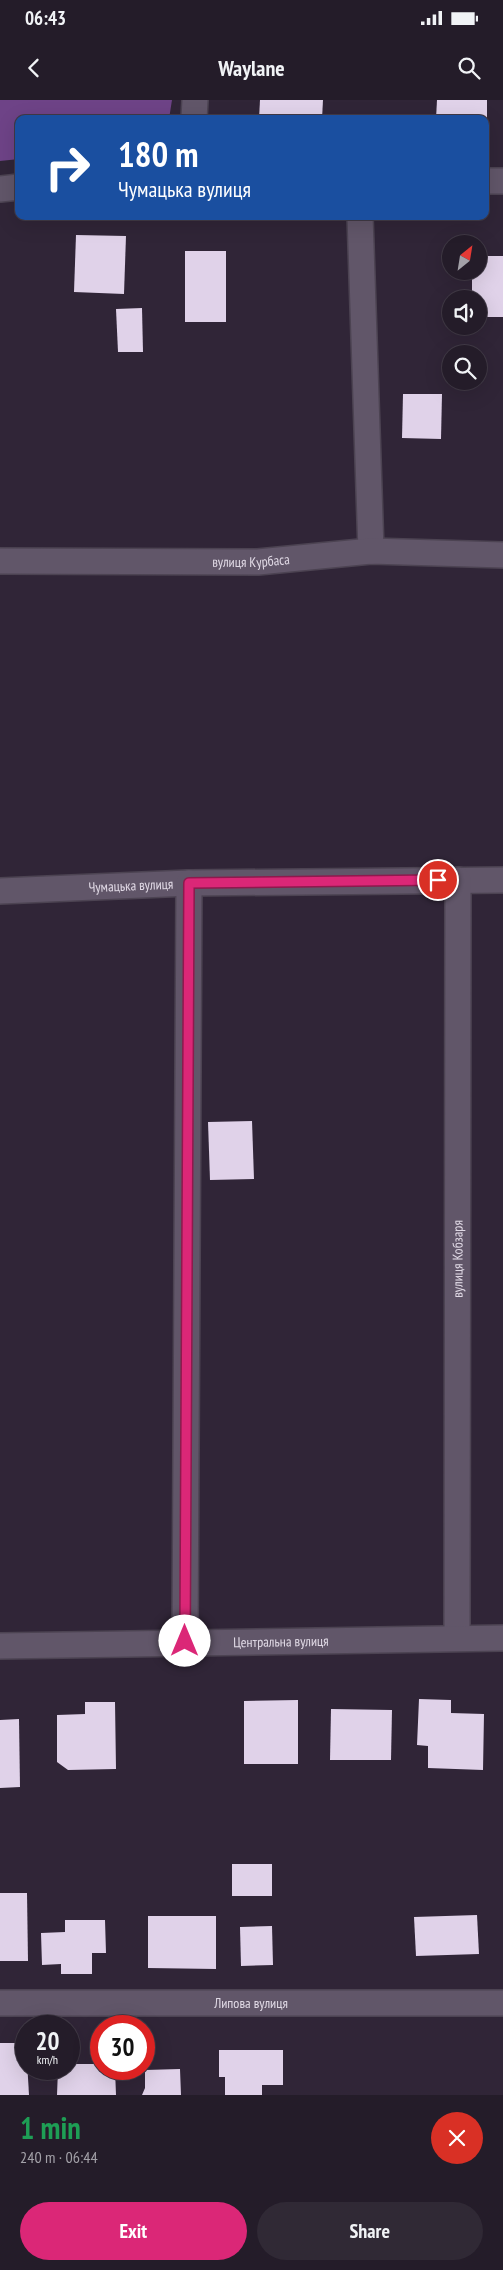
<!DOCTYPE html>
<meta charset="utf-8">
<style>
:root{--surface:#241c29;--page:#302935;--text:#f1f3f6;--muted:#a3a1a8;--line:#413a46;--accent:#db2777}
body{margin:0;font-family:"PT Sans Narrow",sans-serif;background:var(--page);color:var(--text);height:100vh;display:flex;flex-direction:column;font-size:19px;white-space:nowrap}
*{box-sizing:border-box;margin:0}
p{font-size:16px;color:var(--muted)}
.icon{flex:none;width:28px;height:28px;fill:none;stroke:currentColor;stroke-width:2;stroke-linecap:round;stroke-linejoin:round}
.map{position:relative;height:1995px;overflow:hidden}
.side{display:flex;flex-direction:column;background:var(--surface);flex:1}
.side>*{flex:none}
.guide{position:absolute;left:15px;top:15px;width:474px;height:105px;border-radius:10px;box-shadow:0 5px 20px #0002,0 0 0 1px var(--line);background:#1a4fa0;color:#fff;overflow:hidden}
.needle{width:32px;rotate:30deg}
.tools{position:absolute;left:442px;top:135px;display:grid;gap:10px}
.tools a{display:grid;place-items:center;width:45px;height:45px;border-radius:50%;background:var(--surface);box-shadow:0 5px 20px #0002,0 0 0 1px var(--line);font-size:25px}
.speed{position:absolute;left:15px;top:1915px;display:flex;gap:10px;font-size:25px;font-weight:700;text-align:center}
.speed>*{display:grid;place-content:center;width:65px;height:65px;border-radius:50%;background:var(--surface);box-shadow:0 5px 20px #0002,0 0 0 1px var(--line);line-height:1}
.speed small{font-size:12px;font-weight:400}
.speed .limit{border:8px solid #d22;background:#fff;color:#111}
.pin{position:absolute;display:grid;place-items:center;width:42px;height:42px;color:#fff;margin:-21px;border:2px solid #fff;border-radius:50%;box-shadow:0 1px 5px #0007}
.me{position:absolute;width:55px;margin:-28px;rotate:0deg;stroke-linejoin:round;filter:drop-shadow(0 0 4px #0008)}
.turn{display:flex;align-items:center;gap:18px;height:105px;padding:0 20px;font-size:22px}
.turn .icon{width:65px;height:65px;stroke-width:2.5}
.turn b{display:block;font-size:35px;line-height:42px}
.round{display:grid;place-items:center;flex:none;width:52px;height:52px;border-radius:26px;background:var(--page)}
.overview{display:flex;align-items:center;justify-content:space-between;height:85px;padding:0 20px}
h1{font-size:30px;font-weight:600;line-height:38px;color:#1e9e55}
.primary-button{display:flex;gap:10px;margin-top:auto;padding:10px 20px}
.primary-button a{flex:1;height:58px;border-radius:30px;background:var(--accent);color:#fff;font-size:20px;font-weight:600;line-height:58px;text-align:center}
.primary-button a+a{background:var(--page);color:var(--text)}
.status{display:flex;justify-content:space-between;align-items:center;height:35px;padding:0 25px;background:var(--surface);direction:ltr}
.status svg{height:14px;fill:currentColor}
header{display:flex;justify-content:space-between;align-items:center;height:65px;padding:0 20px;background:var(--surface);font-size:22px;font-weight:600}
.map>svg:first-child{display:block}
</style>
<div class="status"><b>06:43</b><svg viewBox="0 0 49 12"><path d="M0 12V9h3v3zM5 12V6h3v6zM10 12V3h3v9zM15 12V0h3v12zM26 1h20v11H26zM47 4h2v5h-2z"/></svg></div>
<header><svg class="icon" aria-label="back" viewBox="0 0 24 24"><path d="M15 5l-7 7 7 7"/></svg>Waylane<svg class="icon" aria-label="search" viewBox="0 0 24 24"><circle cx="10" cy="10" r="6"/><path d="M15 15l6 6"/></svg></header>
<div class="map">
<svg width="503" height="1995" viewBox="0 0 503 1995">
<rect width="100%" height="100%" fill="#302537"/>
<polygon fill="#6e4387" points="0,0 172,0 169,19 19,19 19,59 0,61"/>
<g fill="#e0d2e9">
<polygon points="260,0 323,0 322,19 259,19"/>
<polygon points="437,0 487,0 487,19 436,19"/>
<polygon points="76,135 126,136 124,194 74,192"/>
<rect x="185" y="151" width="41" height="71"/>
<polygon points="479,156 503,156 503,217 479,217 479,199 472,199 472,171 479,171"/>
<polygon points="142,208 143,252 118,252 116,209"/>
<polygon points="403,294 442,294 441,339 402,338"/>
<polygon points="252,1021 254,1079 210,1080 208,1022"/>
<polygon points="419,1599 451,1600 451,1613 484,1614 483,1670 428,1668 428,1646 417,1645"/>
<polygon points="298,1600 298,1664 244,1664 244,1601"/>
<polygon points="85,1602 115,1602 116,1669 68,1670 57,1662 57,1615 85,1614"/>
<polygon points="331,1609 392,1610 391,1660 330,1660"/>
<polygon points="19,1619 20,1687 0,1688 0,1620"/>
<rect x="232" y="1764" width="40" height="32"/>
<polygon points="0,1793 27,1793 28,1861 0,1861"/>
<polygon points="477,1815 479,1854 416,1856 414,1817"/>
<polygon points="148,1816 216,1816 216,1869 148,1868"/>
<polygon points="65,1820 105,1820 106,1853 92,1853 92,1874 61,1874 61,1864 42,1865 41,1833 65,1832"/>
<polygon points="272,1826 273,1865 241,1866 240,1827"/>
<polygon points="0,1943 26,1943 29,1995 0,1995"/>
<polygon points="219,1950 283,1950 283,1985 262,1985 262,1995 225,1995 225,1977 219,1977"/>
<polygon points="69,1964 101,1964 101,1969 115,1969 116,1995 57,1995 58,1969 69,1969"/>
<polygon points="180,1969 181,1995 142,1995 145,1988 145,1970"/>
</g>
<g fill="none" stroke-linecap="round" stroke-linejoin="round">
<defs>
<g id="street">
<polyline points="194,19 195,0"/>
<polyline points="485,81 503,81"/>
<polyline points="0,89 19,87"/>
<polyline points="360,116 371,451"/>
<path id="s1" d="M0,461L258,462L371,451L503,455"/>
<path id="s2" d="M0,791L189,783L503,780"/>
<path id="s3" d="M457,1538L458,780"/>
<polyline points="185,1541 189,783"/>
<path id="s4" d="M0,1546L503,1538"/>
<path id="s5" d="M0,1903H503"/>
</g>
</defs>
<use href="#street" stroke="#4c4352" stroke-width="28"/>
<use href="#street" stroke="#615669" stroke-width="25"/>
</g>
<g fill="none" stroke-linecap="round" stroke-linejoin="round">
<defs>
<polyline id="route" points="185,1541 189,783 438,780"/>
</defs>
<use href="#route" stroke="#8e194d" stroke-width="12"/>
<use href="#route" stroke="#db2777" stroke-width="9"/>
</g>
<g text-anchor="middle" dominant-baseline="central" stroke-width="5" stroke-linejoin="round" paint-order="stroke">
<g font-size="14" fill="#e0d9e5" stroke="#261c2d">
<text stroke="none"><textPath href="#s1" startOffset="251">вулиця Курбаса</textPath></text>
<text stroke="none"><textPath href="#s2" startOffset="131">Чумацька вулиця</textPath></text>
<text stroke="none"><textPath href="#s3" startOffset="379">вулиця Кобзаря</textPath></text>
<text stroke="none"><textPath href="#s4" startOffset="281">Центральна вулиця</textPath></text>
<text stroke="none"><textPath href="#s5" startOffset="251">Липова вулиця</textPath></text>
</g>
</g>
</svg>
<div class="tools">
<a><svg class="needle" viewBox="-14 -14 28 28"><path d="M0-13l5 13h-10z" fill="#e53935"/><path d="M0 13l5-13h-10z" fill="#a3a1a8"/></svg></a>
<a><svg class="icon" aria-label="sound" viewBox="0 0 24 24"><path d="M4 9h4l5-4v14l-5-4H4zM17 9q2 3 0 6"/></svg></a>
<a><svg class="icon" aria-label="search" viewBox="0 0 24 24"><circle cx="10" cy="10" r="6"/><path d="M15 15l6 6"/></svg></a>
</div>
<div class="speed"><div>20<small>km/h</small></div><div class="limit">30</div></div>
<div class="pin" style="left:438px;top:780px;background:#d93025"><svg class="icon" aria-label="arrive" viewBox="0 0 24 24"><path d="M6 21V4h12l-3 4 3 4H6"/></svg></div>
<svg class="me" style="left:185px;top:1541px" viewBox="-20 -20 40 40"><circle r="19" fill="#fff"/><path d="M0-13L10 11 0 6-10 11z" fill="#db2777"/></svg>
<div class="guide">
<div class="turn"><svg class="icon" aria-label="right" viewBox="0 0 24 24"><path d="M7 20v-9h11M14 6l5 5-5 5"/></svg><div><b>180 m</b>Чумацька вулиця</div></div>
</div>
</div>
<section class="side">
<div class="overview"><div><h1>1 min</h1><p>240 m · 06:44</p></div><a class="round" style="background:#d93025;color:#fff"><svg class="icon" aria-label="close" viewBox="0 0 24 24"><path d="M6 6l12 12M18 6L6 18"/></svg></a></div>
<div class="primary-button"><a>Exit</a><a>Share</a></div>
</section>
